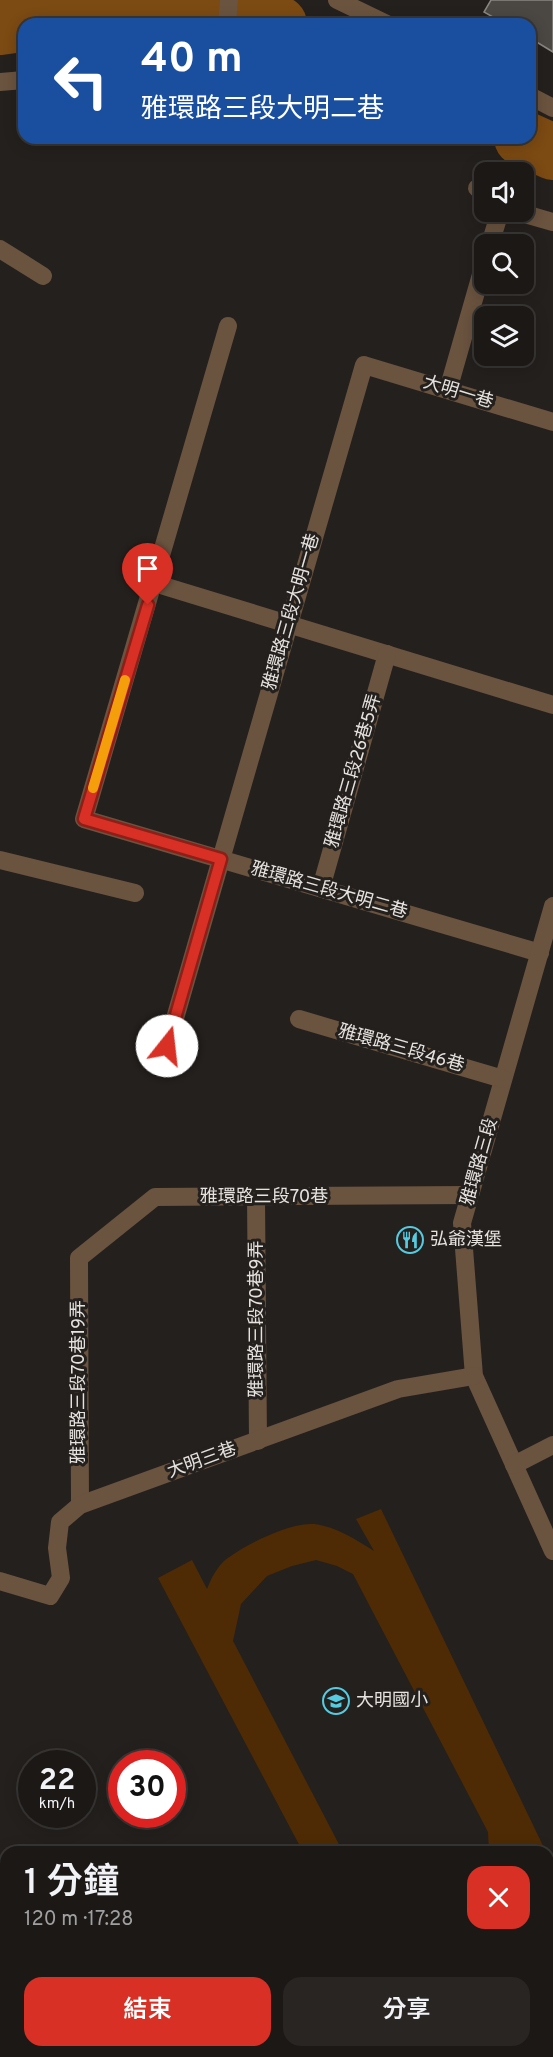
<!DOCTYPE html>
<html lang="zh-TW">
<meta charset="utf-8">
<style>
:root{--surface:#1b1816;--page:#282523;--text:#f1f3f6;--muted:#a0a0a1;--line:#393735;--accent:#d93025}
body{margin:0;font-family:Overpass,"Noto Sans TC",sans-serif;background:var(--page);color:var(--text);height:100vh;display:flex;flex-direction:column;font-size:22px;white-space:nowrap}
*{box-sizing:border-box;margin:0}
p{font-size:20px;color:var(--muted)}
.icon{flex:none;width:33px;height:33px;fill:none;stroke:currentColor;stroke-width:2;stroke-linecap:round;stroke-linejoin:round}
.map{position:relative;flex:1;overflow:hidden}
.drawer{position:absolute;left:0px;top:1846px;width:554px;height:212px;display:flex;flex-direction:column;background:var(--surface);border-radius:18px 18px 0 0;box-shadow:0 3px 15px #0003,0 0 0 2px var(--line)}
.drawer>*{flex:none}
.guide{position:absolute;left:18px;top:18px;width:518px;height:126px;border-radius:18px;box-shadow:0 3px 15px #0003,0 0 0 2px var(--line);background:#1a4fa0;color:#fff;overflow:hidden}
.controls{position:absolute;left:474px;top:162px;display:grid;gap:12px}
.controls a{display:grid;place-items:center;width:60px;height:60px;border-radius:12px;background:var(--surface);box-shadow:0 3px 15px #0003,0 0 0 2px var(--line);font-size:30px}
.speed{position:absolute;left:18px;top:1750px;display:flex;gap:12px;font-size:30px;font-weight:700;text-align:center}
.speed>*{display:grid;place-content:center;width:78px;height:78px;border-radius:50%;background:var(--surface);box-shadow:0 3px 15px #0003,0 0 0 2px var(--line);line-height:1}
.speed small{font-size:15px;font-weight:400}
.speed .limit{border:9px solid #d22;background:#fff;color:#111}
.pin{position:absolute;display:grid;place-items:center;width:51px;height:51px;color:#fff;margin:-62px -26px;border-radius:50% 50% 50% 0;rotate:-45deg;box-shadow:0 0 6px #0007}
.pin .icon{rotate:45deg}
.me{position:absolute;width:66px;margin:-33px;rotate:16deg;stroke-linejoin:round;filter:drop-shadow(0 0 4px #0008)}
.turn{display:flex;align-items:center;gap:21px;height:126px;padding:0 24px;font-size:27px}
.turn .icon{width:78px;height:78px;stroke-width:2.5}
.turn b{display:block;font-size:42px;line-height:51px}
.round{display:grid;place-items:center;flex:none;width:63px;height:63px;border-radius:18px;background:var(--page)}
.overview{display:flex;align-items:center;justify-content:space-between;height:102px;padding:0 24px}
h1{font-size:36px;font-weight:600;line-height:45px}
.cta{display:flex;gap:12px;margin-top:auto;padding:12px 24px}
.cta a{flex:1;height:69px;border-radius:18px;background:var(--accent);color:#fff;font-size:24px;font-weight:600;line-height:69px;text-align:center}
.cta a+a{background:var(--page);color:var(--text)}
.map>svg:first-child{display:block}
</style>
<div class="map">
<svg width="553" height="2057" viewBox="0 0 553 2057">
<rect width="100%" height="100%" fill="#24201d"/>
<g fill="#4e2b04">
<path d="M381,1509L546,1852H489L488,1832L353,1574L337,1566L316,1560L292,1566L267,1576L241,1604L233,1641L343,1852H303L158,1578L192,1560L207,1589C211,1579 216,1569 224,1561C242,1546 290,1522 314,1524C337,1527 355,1539 374,1551L356,1519Z"/>
<polygon points="548,1856 553,1867 553,1954 551,1955 548,1948"/>
</g>
<g fill="none" stroke-linecap="round" stroke-linejoin="round">
<g stroke="#7c4a13" stroke-width="56">
<polyline points="0,27 181,1 245,11 279,24"/>
<polyline points="522,138 553,152"/>
</g>
</g>
<g fill="#4b4743" stroke="#8b8682" stroke-width="1.5">
<polygon points="491,0 553,0 553,52 530,38 530,24 505,24 484,12"/>
<polygon points="291,2052 429,2052 432,2057 294,2057"/>
</g>
<g fill="none" stroke-linecap="round" stroke-linejoin="round">
<g stroke="#6a533f" stroke-width="18">
<polyline points="337,0 387,24"/>
<polyline points="227,24 229,0"/>
<polyline points="0,82 24,80"/>
<polyline points="530,96 553,108"/>
<polyline points="477,188 484,194"/>
<polyline points="518,212 553,222"/>
<polyline points="490,244 500,212"/>
<polyline points="0,249 43,276"/>
<polyline points="228,326 84,819 540,953"/>
<polyline points="448,390 484,264"/>
<polyline points="154,583 553,705"/>
<polyline points="0,860 135,893"/>
<polyline points="321,888 387,654"/>
<polyline points="553,906 462,1223 474,1376 553,1551"/>
<polyline points="299,1019 503,1079"/>
<polyline points="167,1046 364,365 553,422"/>
<polyline points="256,1197 258,1441"/>
<polyline points="514,1465 553,1445"/>
<polyline points="80,1505 79,1258 155,1197 470,1195"/>
<polyline points="0,1581 50,1596 61,1578 57,1548 60,1522 80,1505 398,1389 474,1376"/>
<polyline points="0,2028 6,2034"/>
<polyline points="24,2052 29,2057"/>
</g>
</g>
<g fill="none" stroke-linecap="round" stroke-linejoin="round">
<defs>
<polyline id="route" points="148,605 84,819 221,859 167,1046"/>
</defs>
<use href="#route" stroke="#8d1f18" stroke-width="15"/>
<use href="#route" stroke="#d93025" stroke-width="10"/>
<polyline stroke="#f59e0b" stroke-width="10" points="93,788 125,680"/>
</g>
<defs>
<symbol id="restaurant-ring" viewBox="-11 -11 22 22"><circle r="9.5" fill="#24201d" stroke="#55cae0" stroke-width="1.5"/><path d="M-5-6h1v4h1v-4h1v4h1v-4h1v5L-1.5 .5V6h-2V.5L-5-1ZM5-6V6H3V1.5H1.5Q1.5-4 5-6Z" fill="#55cae0"/></symbol>
<symbol id="school-ring" viewBox="-11 -11 22 22"><circle r="9.5" fill="#24201d" stroke="#55cae0" stroke-width="1.5"/><path d="M0-5L7-2L0 1L-7-2ZM-4 1L0 2.5L4 1V4Q0 6-4 4Z" fill="#55cae0"/></symbol>
</defs>
<g fill-rule="evenodd">
<use href="#restaurant-ring" x="395" y="1225" width="30" height="30"/>
<use href="#school-ring" x="321" y="1686" width="30" height="30"/>
</g>
<g text-anchor="middle" dominant-baseline="central" stroke-width="6" stroke-linejoin="round" paint-order="stroke">
<g font-size="18" fill="#e5e2df" stroke="#24201d">
<text transform="translate(458 393) rotate(17)">大明一巷</text>
<text transform="translate(292 612) rotate(-74)">雅環路三段大明一巷</text>
<text transform="translate(354 771) rotate(-74)">雅環路三段26巷5弄</text>
<text transform="translate(329 891) rotate(16)">雅環路三段大明二巷</text>
<text transform="translate(401 1049) rotate(16)">雅環路三段46巷</text>
<text transform="translate(480 1162) rotate(-74)">雅環路三段</text>
<text x="264" y="1197">雅環路三段70巷</text>
<text transform="translate(257 1319) rotate(-90)">雅環路三段70巷9弄</text>
<text transform="translate(79 1382) rotate(-90)">雅環路三段70巷19弄</text>
<text transform="translate(202 1461) rotate(-20)">大明三巷</text>
</g>
<g font-size="18" fill="#e5e2df" stroke="#24201d" text-anchor="start">
<text x="430" y="1240">弘爺漢堡</text>
<text x="356" y="1701">大明國小</text>
</g>
</g>
</svg>
<div class="controls">
<a><svg class="icon" aria-label="sound" viewBox="0 0 24 24"><path d="M4 9h4l5-4v14l-5-4H4zM17 9q2 3 0 6"/></svg></a>
<a><svg class="icon" aria-label="search" viewBox="0 0 24 24"><circle cx="10" cy="10" r="6"/><path d="M15 15l6 6"/></svg></a>
<a><svg class="icon" aria-label="layers" viewBox="0 0 24 24"><path d="M12 4l9 5-9 5-9-5zM3 14l9 5 9-5"/></svg></a>
</div>
<div class="speed"><div>22<small>km/h</small></div><div class="limit">30</div></div>
<div class="pin" style="left:148px;top:605px;background:#d93025"><svg class="icon" aria-label="arrive" viewBox="0 0 24 24"><path d="M6 21V4h12l-3 4 3 4H6"/></svg></div>
<svg class="me" style="left:167px;top:1046px" viewBox="-20 -20 40 40"><circle r="19" fill="#fff"/><path d="M0-13L10 11 0 6-10 11z" fill="#d93025"/></svg>
<div class="guide">
<div class="turn"><svg class="icon" aria-label="left" viewBox="0 0 24 24"><path d="M17 20v-9H6M10 6l-5 5 5 5"/></svg><div><b>40 m</b>雅環路三段大明二巷</div></div>
</div>
<section class="drawer">
<div class="overview"><div><h1>1 分鐘</h1><p>120 m · 17:28</p></div><a class="round" style="background:#d93025;color:#fff"><svg class="icon" aria-label="close" viewBox="0 0 24 24"><path d="M6 6l12 12M18 6L6 18"/></svg></a></div>
<div class="cta"><a>結束</a><a>分享</a></div>
</section>
</div>
